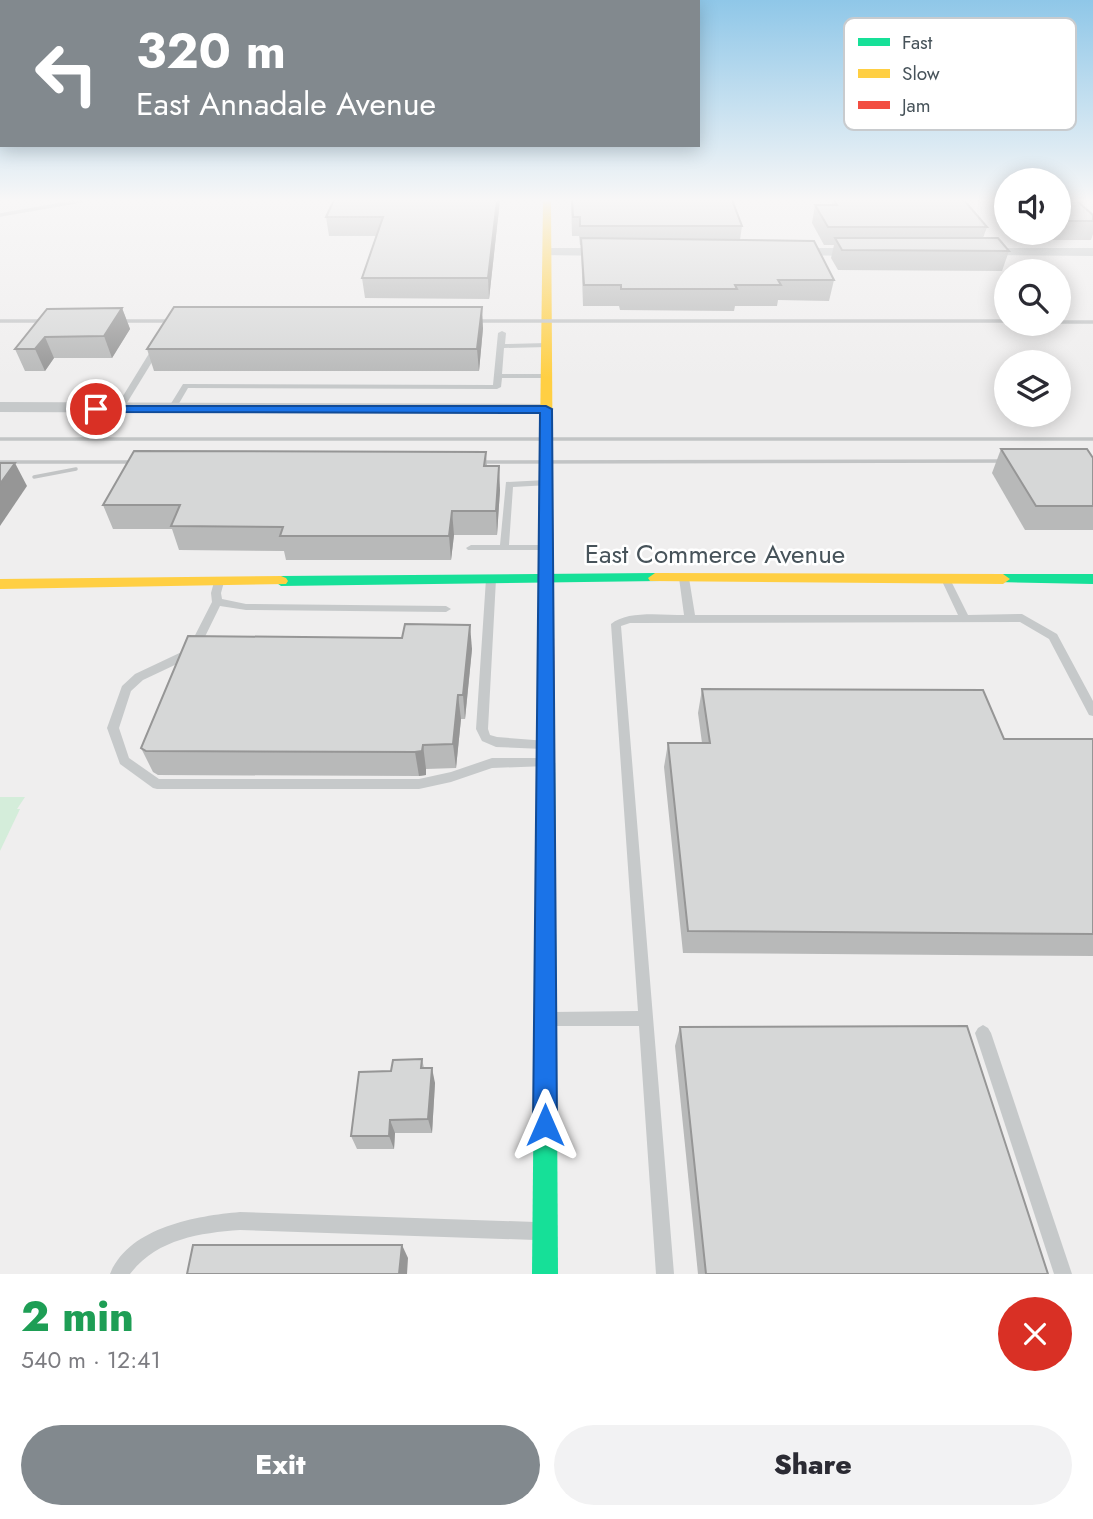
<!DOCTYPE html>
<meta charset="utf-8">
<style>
:root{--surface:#fff;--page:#f2f2f3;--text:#2b2b33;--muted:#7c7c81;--accent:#82898e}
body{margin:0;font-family:Jost,sans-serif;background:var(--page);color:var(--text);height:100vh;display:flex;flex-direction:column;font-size:26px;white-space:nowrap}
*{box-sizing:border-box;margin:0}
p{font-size:23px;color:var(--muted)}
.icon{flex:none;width:38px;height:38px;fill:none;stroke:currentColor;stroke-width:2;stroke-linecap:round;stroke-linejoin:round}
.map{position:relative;height:1274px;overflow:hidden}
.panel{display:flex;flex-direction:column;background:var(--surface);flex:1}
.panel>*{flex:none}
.guide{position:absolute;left:0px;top:0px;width:700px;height:147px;box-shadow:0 4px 18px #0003;background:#82898e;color:#fff;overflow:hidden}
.tools{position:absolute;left:994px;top:168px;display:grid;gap:14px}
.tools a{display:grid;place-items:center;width:77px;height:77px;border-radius:50%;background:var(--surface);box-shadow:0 4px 18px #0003;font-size:35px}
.pin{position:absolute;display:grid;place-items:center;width:60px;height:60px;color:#fff;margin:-30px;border:4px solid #fff;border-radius:50%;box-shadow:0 2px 7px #0007}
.me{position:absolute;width:77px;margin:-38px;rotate:0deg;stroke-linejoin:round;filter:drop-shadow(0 0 5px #0008)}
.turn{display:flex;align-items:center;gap:24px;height:147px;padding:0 21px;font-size:32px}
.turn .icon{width:91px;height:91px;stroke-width:2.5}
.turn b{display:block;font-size:49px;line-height:60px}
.round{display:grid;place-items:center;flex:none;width:74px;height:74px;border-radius:37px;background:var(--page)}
.summary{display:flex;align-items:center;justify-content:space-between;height:119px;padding:0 21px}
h1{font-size:42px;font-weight:800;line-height:52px;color:#1e9e55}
.action{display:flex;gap:14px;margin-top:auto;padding:14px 21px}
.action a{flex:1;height:80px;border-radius:42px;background:var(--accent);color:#fff;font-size:28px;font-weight:800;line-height:80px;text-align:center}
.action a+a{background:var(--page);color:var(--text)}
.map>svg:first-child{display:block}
</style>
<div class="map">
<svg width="1093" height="1274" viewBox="0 0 1093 1274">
<rect width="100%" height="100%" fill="#efeeee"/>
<polygon fill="#d4edda" points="0,797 25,797 17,809 20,809 0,851"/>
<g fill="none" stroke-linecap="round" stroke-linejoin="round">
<g fill="#c6c9ca" fill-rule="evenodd">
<polygon points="502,331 506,333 505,344 547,343 551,345 547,347 504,348 502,374 549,374 549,378 502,378 501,387 497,389 188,388 174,412 168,412 167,410 183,384 186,384 493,385 498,333"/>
<polygon points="153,347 160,349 122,411 116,411 115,409"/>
<polygon points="546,480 549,481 549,485 513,487 509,545 546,545 551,548 549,550 468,550 466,548 471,545 500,545 506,482"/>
<path d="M684,575L689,578L695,615H958L941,579L943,577H949L968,615L1022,614L1057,634L1093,701V716L1089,715L1049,639L1020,622L630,623L621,626L674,1274H656L639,1026H552L547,1024L545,1019L547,1014L552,1012L638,1011L611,624C627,610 663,615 684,615L679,578Z"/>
<polygon points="491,576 496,579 488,729 490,735 497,737 547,741 549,744 547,747 543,749 496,747 482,741 476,729 486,579"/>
<polygon points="219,579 224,582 221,593 222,599 246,604 446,606 451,609 446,612 246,610 220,606 196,655 143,680 131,691 119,728 129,758 159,779 419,779 451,772 492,758 543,758 547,760 549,763 547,766 492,768 451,782 419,789 157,789 153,788 120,764 107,728 122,686 135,674 188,649 212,602 211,593 214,582"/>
<polygon points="983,1025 988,1028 991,1033 1072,1274 1054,1274 975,1033 978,1028"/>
<path d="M240,1212L535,1222L541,1225L544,1231L541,1237L535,1240L240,1230C199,1233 157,1239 130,1274H110C129,1227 196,1216 240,1212Z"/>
</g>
<g fill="#c6c9ca" fill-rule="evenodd">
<polygon points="547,248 608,248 614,252 608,256 543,255 543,249"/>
<polygon points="790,248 860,248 866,252 860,256 786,255 786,249"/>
<polygon points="979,248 1093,248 1093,256 975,255 973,252"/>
<polygon points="0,402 546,404 554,409 546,414 0,412"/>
</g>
<g fill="#16e098" fill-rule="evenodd">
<polygon points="655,573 662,578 660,581 281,586 274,581 281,576"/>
<polygon points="1003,574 1093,574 1093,584 998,582 996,579"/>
<polygon points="546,749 552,751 555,756 558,1274 532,1274 537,756 540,751"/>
</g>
<g fill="#ffcf43" fill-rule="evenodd">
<polygon points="543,200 551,200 553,514 546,518 539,514"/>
<polygon points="655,573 1003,574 1010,579 1003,584 650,581 648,578"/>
<polygon points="281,576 286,578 288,581 286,584 0,589 0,579"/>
</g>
<polygon fill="#f24e42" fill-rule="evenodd" points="546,510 553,514 555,756 552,761 546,763 540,761 537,756 539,514"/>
<g stroke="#c2c4c5" stroke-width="3.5">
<polyline points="0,215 86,200"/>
<polyline points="0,321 56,321"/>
<polyline points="108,321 185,321"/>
<polyline points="462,321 1006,321"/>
<polyline points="1059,322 1093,322"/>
<polyline points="0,439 1093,439"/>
<polyline points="0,462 147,462"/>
<polyline points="465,462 1015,461"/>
<polyline points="34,477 76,469"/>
</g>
</g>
<g fill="#b8b9b9">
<polygon points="334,200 500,200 489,299 365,298 362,278 376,236 329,236 326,217"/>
<polygon points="571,200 732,200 742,226 740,240 834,280 829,301 778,300 777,306 735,306 734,311 620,310 619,306 583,306 581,245 580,245 579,236 572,236"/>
<polygon points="833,200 964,200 987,227 983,238 1009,251 1002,271 838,270 831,258 834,245 824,245 812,223 815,205 832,205"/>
<polygon points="1059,200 1093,215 1093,234 1091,240 1031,240 1025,233 1059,233"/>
<polygon points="122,308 130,329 112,358 54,358 45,371 25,371 15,349 47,309"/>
<polygon points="483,328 479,371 154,371 147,349"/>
<polygon points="1001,449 1093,458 1093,530 1025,530 992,473"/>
<polygon points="486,452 487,466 500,490 497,535 454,535 451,560 286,560 284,551 179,550 172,529 113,529 103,505"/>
<polygon points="472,649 465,719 461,719 456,768 426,769 426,775 419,776 158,775 153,772 141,748"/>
<polygon points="702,689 1004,739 1093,739 1093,956 683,953 664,767 668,743 702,743 698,713"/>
<polygon points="680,1027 1048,1274 698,1274 675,1046"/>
<polygon points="422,1059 424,1068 435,1083 432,1133 395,1133 394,1149 357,1149 351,1136 391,1071"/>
</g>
<g fill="#969696">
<polygon points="497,200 500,200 489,299 488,278"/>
<polygon points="482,307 483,328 479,371 477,349"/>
<polygon points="122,308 130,329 112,358 104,336"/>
<polygon points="45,337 54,358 45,371 35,349"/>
<polygon points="15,463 27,486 0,526 0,484"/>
<polygon points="499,466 500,490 497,535 496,511"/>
<polygon points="452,511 454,535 451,560 449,536"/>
<polygon points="470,625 472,649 465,719 463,695"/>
<polygon points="458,695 461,719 456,768 453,744"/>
<polygon points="423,745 426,769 426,775 419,776 415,752"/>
<polygon points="432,1068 435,1083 432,1133 428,1119"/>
<polygon points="390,1120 395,1133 394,1149 389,1136"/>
<polygon points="402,1245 408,1258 407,1274 399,1274"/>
</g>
<g fill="#d6d7d7" stroke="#969696" stroke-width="2">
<polygon points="334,200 497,200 488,278 362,278 383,217 326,217"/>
<polygon points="572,200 732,200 742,226 580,226 580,217 573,217"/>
<polygon points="834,200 964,200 987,227 828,227 815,205 837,205"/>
<polygon points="1059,200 1076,200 1093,215 1093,221 1059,221"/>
<polygon points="581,238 814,241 834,280 778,280 781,285 735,285 737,289 621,289 621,285 584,285"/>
<polygon points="835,238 998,238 1009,251 842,250"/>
<polygon points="174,307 482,307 477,349 147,349"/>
<polygon points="122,308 104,336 45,337 35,349 15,349 47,309"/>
<polygon points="1001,449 1087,449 1093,458 1093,506 1036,506"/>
<polygon points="134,451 486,452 484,466 499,466 496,511 452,511 449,536 280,536 283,527 171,526 180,505 103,505"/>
<polygon points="0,463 15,463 0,484"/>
<polygon points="405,624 470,625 463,695 458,695 453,744 423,745 422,751 415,752 146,751 141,748 188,636 402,638"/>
<polygon points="702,689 983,690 1004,739 1093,739 1093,934 688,931 668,743 710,743"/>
<polygon points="967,1026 1048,1274 706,1274 680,1027"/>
<polygon points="422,1059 421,1068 432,1068 428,1119 390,1120 389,1136 351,1136 359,1072 391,1071 393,1060"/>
<polygon points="193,1245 402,1245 399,1274 187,1274"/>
</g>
<linearGradient id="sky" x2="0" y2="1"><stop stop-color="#8fc7e8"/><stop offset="0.53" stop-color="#f8f7f7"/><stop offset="1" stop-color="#f8f7f7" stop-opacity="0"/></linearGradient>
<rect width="1093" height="378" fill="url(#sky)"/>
<polygon fill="#1a73e8" stroke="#114b97" stroke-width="2" points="92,406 546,406 552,409 557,1125 554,1134 545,1137 537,1134 533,1125 540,413 96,412 92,411"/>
<g text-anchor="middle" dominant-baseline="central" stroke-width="5" stroke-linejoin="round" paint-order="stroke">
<g font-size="26" fill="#47535a" stroke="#fff">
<text x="715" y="554">East Commerce Avenue</text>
</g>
</g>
<rect x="844" y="18" width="232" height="112" rx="10" fill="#fff" stroke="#c8cbce" stroke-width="2"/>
<rect x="858" y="38" width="32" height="8" fill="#16e098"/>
<rect x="858" y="69" width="32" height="9" fill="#ffcf43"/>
<rect x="858" y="101" width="32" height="8" fill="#f24e42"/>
<g font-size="19" fill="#47535a">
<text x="902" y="49">Fast</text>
<text x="902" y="80">Slow</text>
<text x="902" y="112">Jam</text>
</g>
</svg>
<div class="tools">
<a><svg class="icon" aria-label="sound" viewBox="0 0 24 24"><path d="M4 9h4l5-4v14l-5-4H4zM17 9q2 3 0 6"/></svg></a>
<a><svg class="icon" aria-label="search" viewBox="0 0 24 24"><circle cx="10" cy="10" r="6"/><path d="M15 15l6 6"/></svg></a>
<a><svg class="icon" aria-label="layers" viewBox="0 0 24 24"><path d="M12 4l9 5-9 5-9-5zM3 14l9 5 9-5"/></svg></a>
</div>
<div class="pin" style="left:96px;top:409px;background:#d93025"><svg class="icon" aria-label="arrive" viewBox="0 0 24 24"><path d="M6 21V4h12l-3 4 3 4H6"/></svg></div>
<svg class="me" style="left:545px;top:1125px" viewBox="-20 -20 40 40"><path d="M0-17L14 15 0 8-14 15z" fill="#1a73e8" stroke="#fff" stroke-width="4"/></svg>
<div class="guide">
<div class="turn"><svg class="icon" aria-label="left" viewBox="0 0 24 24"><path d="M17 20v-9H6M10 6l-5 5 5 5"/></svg><div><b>320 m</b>East Annadale Avenue</div></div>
</div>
</div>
<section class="panel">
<div class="summary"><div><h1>2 min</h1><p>540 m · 12:41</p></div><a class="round" style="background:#d93025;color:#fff"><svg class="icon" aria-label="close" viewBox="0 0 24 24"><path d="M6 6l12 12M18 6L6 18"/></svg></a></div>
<div class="action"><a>Exit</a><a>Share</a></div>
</section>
